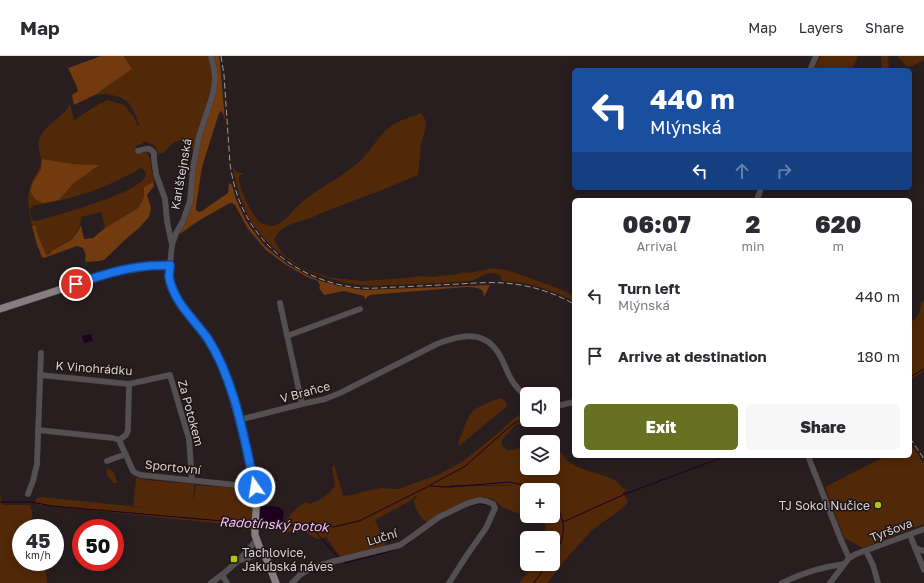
<!DOCTYPE html>
<meta charset="utf-8">
<style>
:root{--surface:#fff;--page:#f7f7f7;--text:#2b2b33;--muted:#7c7c81;--line:#e1e1e2;--accent:#667121}
body{margin:0;font-family:"Golos Text",sans-serif;background:var(--page);color:var(--text);height:100vh;display:flex;flex-direction:column;font-size:15px;white-space:nowrap}
*{box-sizing:border-box;margin:0}
p{font-size:13px;color:var(--muted)}
.icon{flex:none;width:22px;height:22px;fill:none;stroke:currentColor;stroke-width:2;stroke-linecap:round;stroke-linejoin:round}
.map{position:relative;flex:1;overflow:hidden}
.details{position:absolute;left:572px;top:142px;width:340px;height:260px;display:flex;flex-direction:column;background:var(--surface);border-radius:6px;box-shadow:0 2px 10px #0003}
.details>*{flex:none}
.guide{position:absolute;left:572px;top:12px;width:340px;height:122px;border-radius:6px;box-shadow:0 2px 10px #0003;background:#1a4fa0;color:#fff;overflow:hidden}
.fabs{position:absolute;left:520px;top:331px;display:grid;gap:8px}
.fabs a{display:grid;place-items:center;width:40px;height:40px;border-radius:6px;background:var(--surface);box-shadow:0 2px 10px #0003;font-size:20px}
.speed{position:absolute;left:12px;top:463px;display:flex;gap:8px;font-size:20px;font-weight:700;text-align:center}
.speed>*{display:grid;place-content:center;width:52px;height:52px;border-radius:50%;background:var(--surface);box-shadow:0 2px 10px #0003;line-height:1}
.speed small{font-size:10px;font-weight:400}
.speed .limit{border:6px solid #d22;background:#fff;color:#111}
.pin{position:absolute;display:grid;place-items:center;width:34px;height:34px;color:#fff;margin:-17px;border:2px solid #fff;border-radius:50%;box-shadow:0 1px 4px #0007}
.me{position:absolute;width:44px;margin:-22px;rotate:347deg;stroke-linejoin:round;filter:drop-shadow(0 0 3px #0008)}
.turn{display:flex;align-items:center;gap:14px;height:84px;padding:0 12px;font-size:18px}
.turn .icon{width:52px;height:52px;stroke-width:2.5}
.turn b{display:block;font-size:28px;line-height:34px}
.lanes{display:flex;align-items:center;height:38px;padding:0 12px;background:#0003;justify-content:center;gap:20px;direction:ltr}
.lanes .off{opacity:.35}
.eta{display:flex;justify-content:space-evenly;align-items:center;height:68px;text-align:center}
.eta b{font-size:24px;font-weight:800;line-height:28px}
.cta{display:flex;gap:8px;margin-top:auto;padding:8px 12px}
.cta a{flex:1;height:46px;border-radius:6px;background:var(--accent);color:#fff;font-size:16px;font-weight:800;line-height:46px;text-align:center}
.cta a+a{background:var(--page);color:var(--text)}
ul{padding:0;list-style:none}
li{display:flex;align-items:center;gap:12px;height:60px;padding:0 12px}
li div{flex:1}
li b{display:block;font-size:15px}
li em{font-style:normal}
header{display:flex;align-items:center;gap:24px;box-sizing:border-box;height:56px;padding:0 20px;background:var(--surface);border-bottom:1px solid var(--line)}
header strong{font-size:19px}
nav{display:flex;gap:22px;margin-inline-start:auto;font-size:14px}
.map>svg:first-child{display:block}
</style>
<header>
<strong>Map</strong>
<nav><a>Map</a><a>Layers</a><a>Share</a></nav>
</header>
<div class="map">
<svg width="924" height="527" viewBox="0 0 924 527">
<rect width="100%" height="100%" fill="#281d1f"/>
<g fill="#512808" fill-rule="evenodd">
<path d="M124,0H209L212,12V23L211,38L196,80L193,95L185,84C167,84 171,96 159,98C156,91 153,88 145,85L142,88L137,89L136,91L139,97L147,96L150,102L152,117L155,125L144,131V141L138,152L105,172L101,156L81,161C80,186 62,185 48,199L46,198L37,177L36,169L32,170C29,158 26,140 31,128C34,121 41,113 41,105C41,98 36,89 40,81C46,68 65,60 70,48L74,64L99,48L108,44L124,49L133,60L138,70L139,69L136,60L133,54L128,46L120,41L107,38L95,39L132,13ZM72,108L99,109L73,128L59,144L30,135L33,126L41,113ZM141,112C173,129 46,162 37,165L32,164C31,161 29,154 31,151C32,151 35,149 36,149C73,144 109,131 141,112Z"/>
<polygon points="820,0 858,0 852,14 814,14"/>
<polygon points="881,0 888,0 889,14 882,14"/>
<polygon points="897,0 924,0 924,4 910,11 906,10"/>
<path d="M421,57L425,63L426,70L421,88L419,110L418,119L382,134L321,157C305,167 283,164 274,184L280,194L284,199L300,210L311,215L328,221L362,225L406,222L420,220L432,221L458,218L464,216L468,217L475,216L493,212L507,214L560,233L574,240V245C552,234 527,225 502,225L500,219C484,213 481,224 468,225C438,228 406,228 376,230C326,229 273,206 248,160C240,143 235,126 232,108C234,115 237,117 244,117L239,120C238,130 251,159 260,166C263,168 268,170 271,170C280,170 288,160 294,154C301,147 308,140 317,135C332,125 349,116 362,103C372,93 379,79 390,71C399,64 411,61 421,57Z"/>
<path d="M924,245V315L910,324V266C919,262 920,256 921,247Z"/>
<path d="M500,342L505,345L507,348L506,351L459,390C457,385 461,380 463,375C465,369 468,360 473,355C479,350 492,345 500,342Z"/>
<path d="M527,354V363L514,370L502,384C501,388 503,391 507,394H512L527,390V412H553V387C559,392 563,401 569,406C582,415 599,417 613,423C619,426 621,432 627,434L622,437L626,441L628,446L620,454L592,474L566,503L547,527H519L535,508H553V482H544L546,469L542,467L502,451L493,443L482,441L460,448L439,459L428,467C421,463 414,452 414,444L417,441L416,439L412,444L375,464L387,491L341,502L326,481C313,487 313,477 302,475C294,473 288,477 280,477C287,462 291,455 306,446L309,448C320,444 328,440 335,430L332,412L334,408L343,439L347,440L366,435L381,432L399,433L439,418L453,411L466,403L497,378L513,363ZM450,429H508L514,430H476L452,431L449,432ZM527,434H553V448L557,456L553,451V460H527Z"/>
<polygon points="910,388 911,388 924,408 924,468 863,492 844,482 825,431 886,400 910,400"/>
<path d="M107,412C115,415 116,420 117,427H113L111,423L107,420Z"/>
<path d="M136,422L145,423L146,424L184,427L194,428L193,447L196,429L252,433C253,444 255,466 247,474L239,471L225,468L40,449L36,448L35,445L37,442L41,441L158,453L133,450Z"/>
<polygon points="0,437 2,449 30,449 32,455 32,472 21,472 21,506 45,506 47,527 0,527"/>
</g>
<g fill="#713a0f">
<polygon points="101,0 124,0 132,13 95,39 74,49 72,39 78,35 76,29 68,12"/>
<path d="M214,0H219L220,6L225,65L223,57L221,55L219,57L202,111L196,150V154L199,156L202,155L228,137L229,127L232,129L236,143L245,163L251,172L264,189L273,197L289,209L309,220L318,224L339,230L363,234L490,229L484,241C484,230 475,232 466,231L370,239L366,242V245L364,240L344,235L324,239L319,232L320,230L318,225L307,221L283,207L266,194L248,173L235,149L232,147H230C218,154 206,160 194,168C189,171 184,176 179,178L186,166L192,145L195,112L201,81L217,23V12Z"/>
<polygon points="42,103 72,108 99,109 73,128 59,144 43,147 35,143 30,135 33,126 41,113"/>
<polygon points="153,126 154,130 147,139 151,152 149,161 138,173 128,181 104,204 99,205 86,206 85,202 86,199 83,192 77,190 44,202 42,201 37,189 32,170 36,169 37,177 46,198 48,199 53,194 71,184 77,177 81,169 84,183 93,182 105,172 138,152 144,141 144,131"/>
</g>
<g fill="#1e001e">
<polygon points="91,278 93,285 84,287 82,280"/>
<polygon points="260,449 279,451 284,455 282,468 258,466"/>
</g>
<g fill="none" stroke-linecap="round" stroke-linejoin="round">
<g stroke="#1e001e" stroke-width="1">
<polyline points="910,321 924,313"/>
<polyline points="430,429 464,411 513,368 527,361"/>
<path d="M553,445C562,457 567,473 560,488C559,491 555,495 553,499"/>
<polyline points="0,446 32,446 52,450 245,467 252,468"/>
<polyline points="470,450 476,448 486,448"/>
<polyline points="282,465 294,470"/>
<polyline points="563,466 625,438 726,400"/>
<polyline points="257,469 295,470 327,469 333,471 359,465 429,430 448,431 510,426 522,429 538,434"/>
<polyline points="308,470 312,472 338,501"/>
<polyline points="405,489 409,487 427,473"/>
<polyline points="345,507 388,496 393,494"/>
<polyline points="534,527 547,508"/>
</g>
<defs>
<g id="minor">
<polyline points="810,14 816,0"/>
<path d="M138,95C145,93 149,90 154,97V103L156,118L165,143L167,165L172,189"/>
<polyline points="757,144 761,132"/>
<polyline points="170,209 172,189 176,177 183,165 190,145 193,112 199,80 213,38 215,23 214,12 211,0"/>
<polyline points="280,247 302,348"/>
<polyline points="287,280 360,253"/>
<polyline points="40,319 129,328 170,319 189,383 192,424"/>
<polyline points="553,351 574,346"/>
<path d="M239,364L302,348L325,343L340,337L437,288C457,280 482,273 497,295C504,304 506,316 513,326C517,332 522,337 527,342"/>
<polyline points="38,374 113,382 119,384 133,415 136,417 141,419 255,431"/>
<polyline points="119,384 126,379 128,374 129,328"/>
<polyline points="808,400 841,484 849,502"/>
<polyline points="107,405 126,398"/>
<polyline points="28,438 33,425 37,408 41,297"/>
<polyline points="910,479 924,514"/>
<polyline points="915,492 924,495"/>
<polyline points="866,495 873,509 878,527"/>
<polyline points="240,504 248,502 262,497"/>
<polyline points="222,519 227,527"/>
<path d="M211,527C228,515 244,501 256,484"/>
<polyline points="292,527 300,519 311,512 335,505 400,489 409,483 439,461 466,448 479,444 486,445 493,448 495,452 486,472 467,499 449,527"/>
<path d="M782,527C802,517 821,511 844,508"/>
<polyline points="830,527 849,502 856,498 924,473"/>
</g>
<polyline id="major" points="0,253 105,219 124,214 147,210 170,209 169,221 174,237 187,257 207,283 221,306 229,328 239,364 257,439 255,471 255,479 259,490 267,504 276,527"/>
</defs>
<use href="#minor" stroke="#443a3c" stroke-width="6"/>
<use href="#major" stroke="#443a3c" stroke-width="8"/>
<use href="#minor" stroke="#544f52" stroke-width="5.5"/>
<use href="#major" stroke="#887e82" stroke-width="7"/>
<g stroke="#a1989a" stroke-width="1" stroke-dasharray="6 3" stroke-linecap="butt">
<path d="M221,0L224,19L230,108C235,142 247,169 272,193C296,216 330,230 362,232C374,233 387,231 399,231C419,230 439,229 459,228C474,227 490,226 505,227C529,229 553,236 574,248"/>
<polyline points="910,382 924,403"/>
</g>
</g>
<g fill="none" stroke-linecap="round" stroke-linejoin="round">
<defs>
<path id="route" d="M76,228C99,220 123,212 148,210C155,209 163,210 170,209C170,213 169,218 169,221C174,247 194,263 208,283C235,325 244,383 255,431"/>
</defs>
<use href="#route" stroke="#114b97" stroke-width="10"/>
<use href="#route" stroke="#1a73e8" stroke-width="7"/>
</g>
<g fill="#aec60b" stroke="#1e1415" stroke-width="1.5">
<circle cx="878" cy="449" r="4"/>
<rect x="230" y="499" width="8" height="8" rx="2"/>
</g>
<g text-anchor="middle" dominant-baseline="central" stroke-width="3" stroke-linejoin="round" paint-order="stroke">
<g font-size="12" fill="#d9d2d3" stroke="#1e1415">
<text transform="translate(181 118) rotate(-80)">Karlštejnská</text>
<text transform="translate(94 312) rotate(4)">K Vinohrádku</text>
<text transform="translate(305 336) rotate(-15)">V Braňce</text>
<text transform="translate(191 357) rotate(75)">Za Potokem</text>
<text transform="translate(173 411) rotate(6)">Sportovní</text>
<text transform="translate(891 474) rotate(-21)">Tyršova</text>
<text transform="translate(382 481) rotate(-17)">Luční</text>
</g>
<g font-size="12" fill="#d9d2d3" stroke="#1e1415" text-anchor="end">
<text x="870" y="449">TJ Sokol Nučice</text>
<text x="242" y="496" text-anchor="start">Tachlovice,<tspan x="242" dy="14">Jakubská náves</tspan></text>
</g>
<g font-size="13" font-style="italic" fill="#f9bef6" stroke="#1e1415">
<text transform="translate(274 468) rotate(3)">Radotínský potok</text>
</g>
</g>
</svg>
<div class="fabs">
<a><svg class="icon" aria-label="sound" viewBox="0 0 24 24"><path d="M4 9h4l5-4v14l-5-4H4zM17 9q2 3 0 6"/></svg></a>
<a><svg class="icon" aria-label="layers" viewBox="0 0 24 24"><path d="M12 4l9 5-9 5-9-5zM3 14l9 5 9-5"/></svg></a>
<a>+</a>
<a>−</a>
</div>
<div class="speed"><div>45<small>km/h</small></div><div class="limit">50</div></div>
<div class="pin" style="left:76px;top:228px;background:#d93025"><svg class="icon" aria-label="arrive" viewBox="0 0 24 24"><path d="M6 21V4h12l-3 4 3 4H6"/></svg></div>
<svg class="me" style="left:255px;top:431px" viewBox="-20 -20 40 40"><circle r="17" fill="#1a73e8" stroke="#fff" stroke-width="3"/><path d="M0-11L8 9 0 5-8 9z" fill="#fff"/></svg>
<div class="guide">
<div class="turn"><svg class="icon" aria-label="left" viewBox="0 0 24 24"><path d="M17 20v-9H6M10 6l-5 5 5 5"/></svg><div><b>440 m</b>Mlýnská</div></div>
<div class="lanes"><svg class="icon" aria-label="left" viewBox="0 0 24 24"><path d="M17 20v-9H6M10 6l-5 5 5 5"/></svg><svg class="icon off" aria-label="ahead" viewBox="0 0 24 24"><path d="M12 20V5M6 11l6-6 6 6"/></svg><svg class="icon off" aria-label="right" viewBox="0 0 24 24"><path d="M7 20v-9h11M14 6l5 5-5 5"/></svg></div>
</div>
<section class="details">
<div class="eta">
<div><b>06:07</b><p>Arrival</p></div>
<div><b>2</b><p>min</p></div>
<div><b>620</b><p>m</p></div>
</div>
<ul>
<li><svg class="icon" aria-label="left" viewBox="0 0 24 24"><path d="M17 20v-9H6M10 6l-5 5 5 5"/></svg><div><b>Turn left</b><p>Mlýnská</p></div><em>440 m</em></li>
<li><svg class="icon" aria-label="arrive" viewBox="0 0 24 24"><path d="M6 21V4h12l-3 4 3 4H6"/></svg><div><b>Arrive at destination</b></div><em>180 m</em></li>
</ul>
<div class="cta"><a>Exit</a><a>Share</a></div>
</section>
</div>
